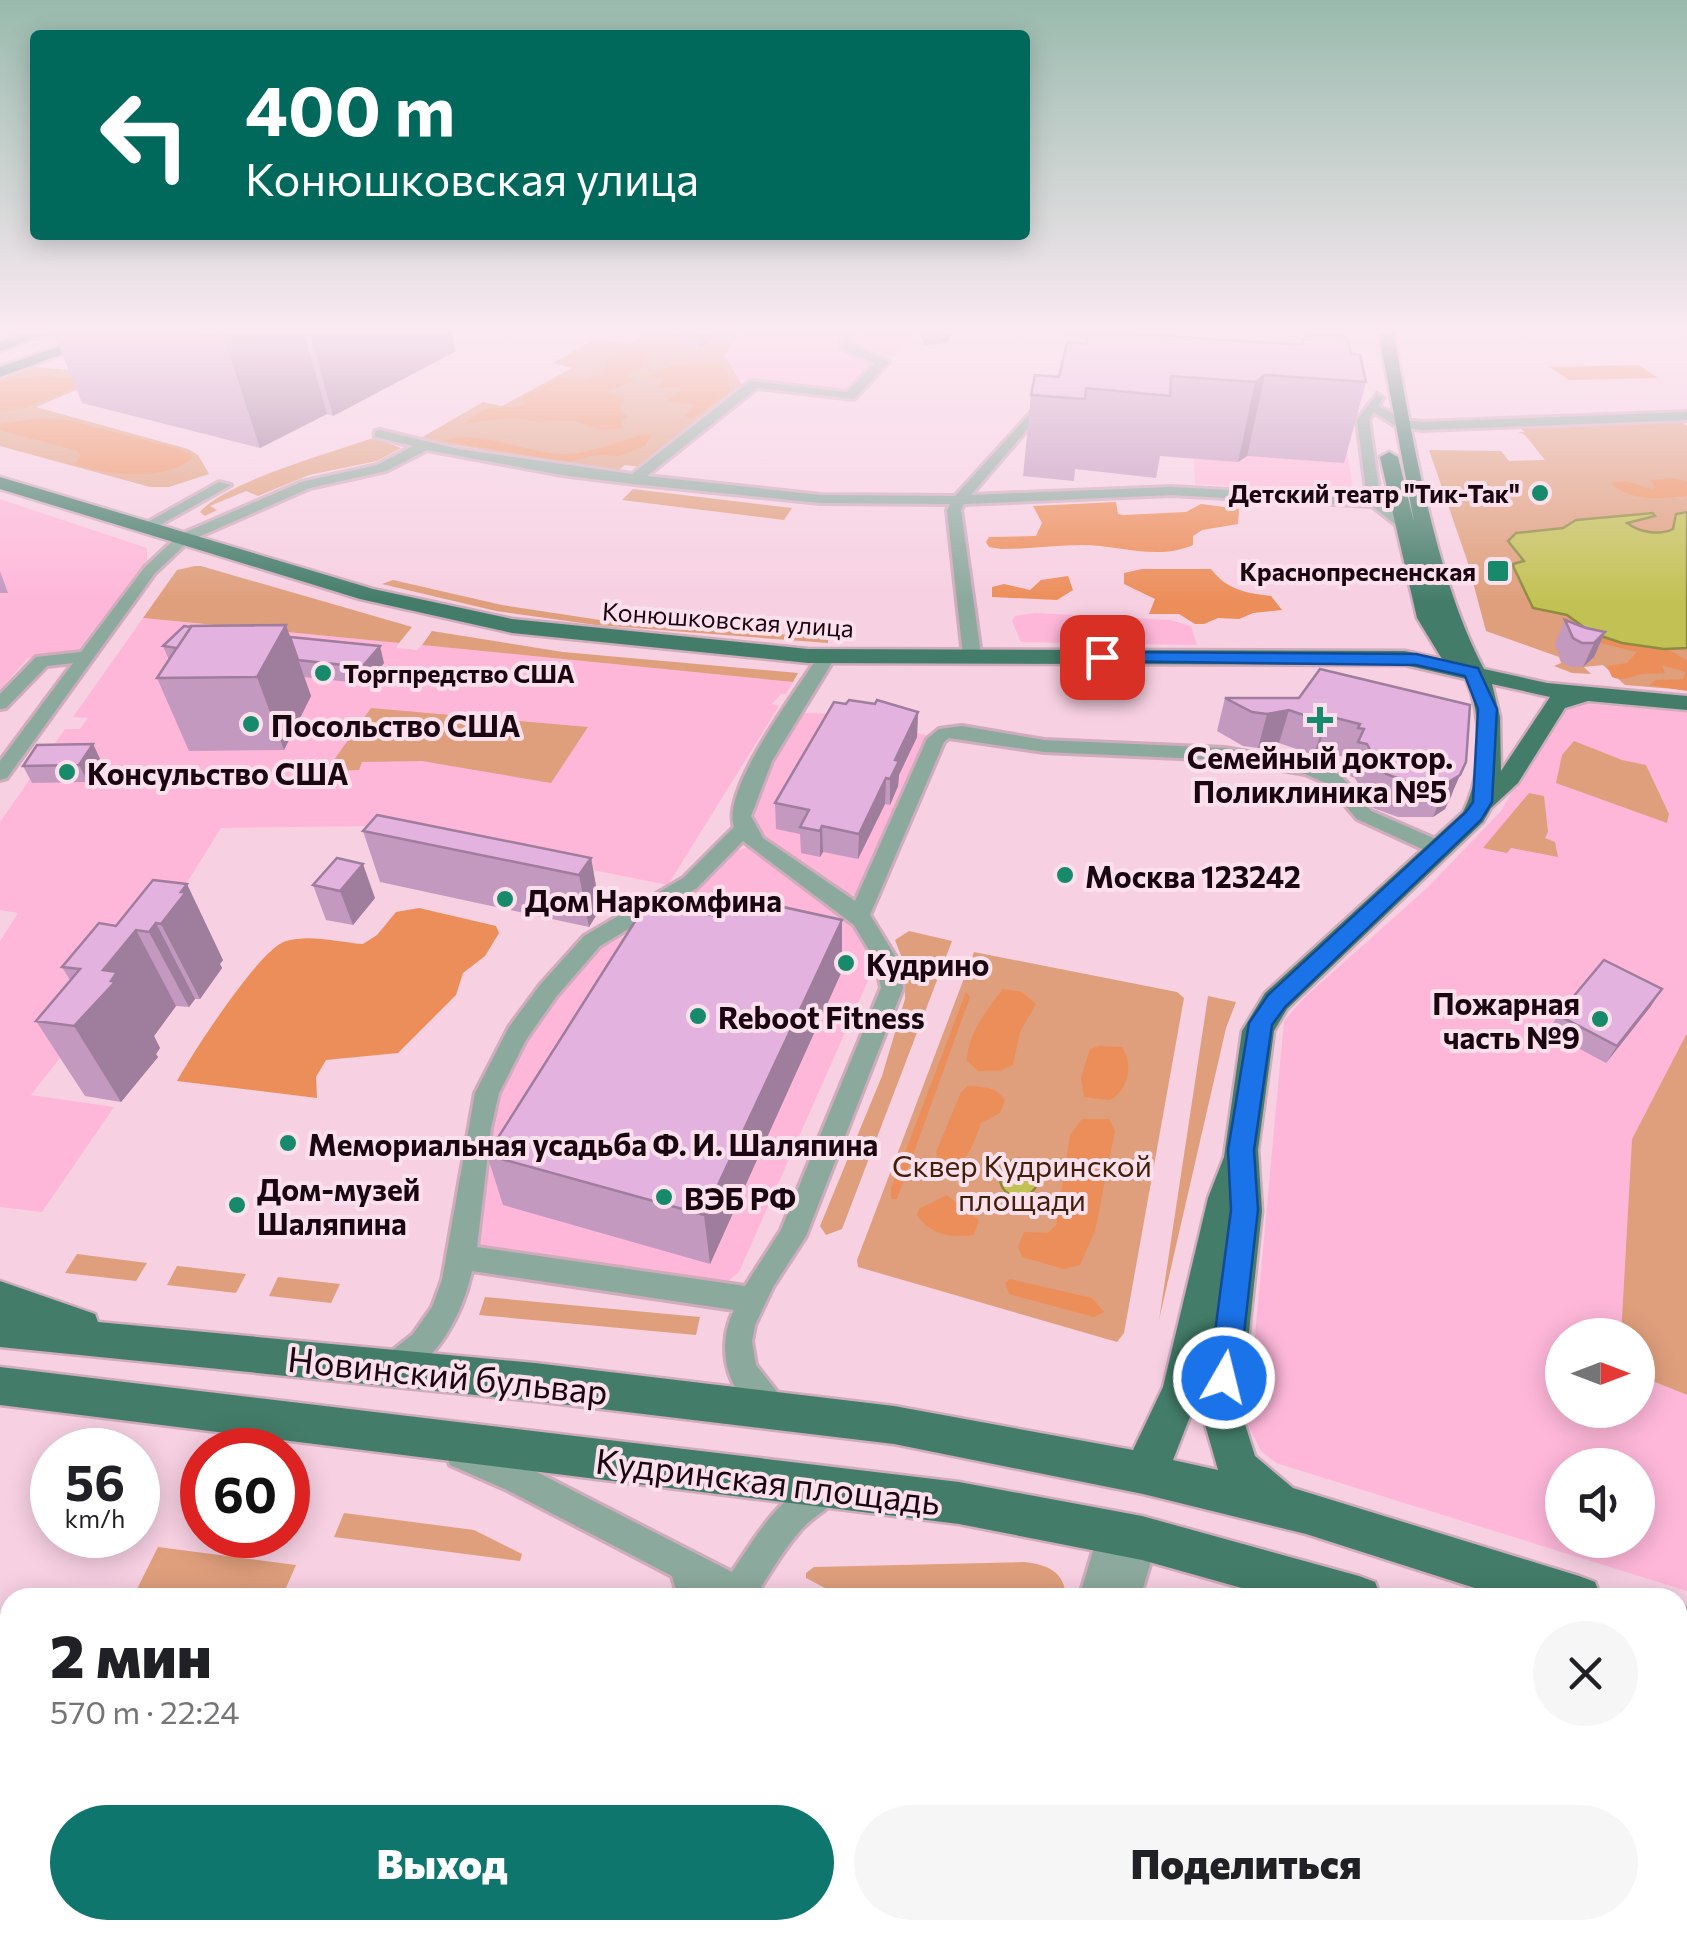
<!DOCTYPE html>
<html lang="ru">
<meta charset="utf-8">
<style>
:root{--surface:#fff;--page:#f6f6f6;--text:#202124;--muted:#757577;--accent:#0f766e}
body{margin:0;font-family:Commissioner,sans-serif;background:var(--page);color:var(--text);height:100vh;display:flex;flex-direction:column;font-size:38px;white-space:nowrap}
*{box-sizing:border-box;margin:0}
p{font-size:32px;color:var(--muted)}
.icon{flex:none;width:55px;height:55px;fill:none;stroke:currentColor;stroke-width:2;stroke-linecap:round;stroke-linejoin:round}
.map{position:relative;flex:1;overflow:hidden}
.panel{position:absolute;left:0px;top:1588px;width:1688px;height:352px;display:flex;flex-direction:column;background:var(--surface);border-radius:30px 30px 0 0;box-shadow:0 5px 25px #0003}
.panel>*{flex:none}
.guide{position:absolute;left:30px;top:30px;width:1000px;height:210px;border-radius:10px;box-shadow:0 5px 25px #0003;background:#00695c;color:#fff;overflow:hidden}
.needle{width:65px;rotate:90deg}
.tools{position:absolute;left:1545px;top:1318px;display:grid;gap:20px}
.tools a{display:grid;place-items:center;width:110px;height:110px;border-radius:50%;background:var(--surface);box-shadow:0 5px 25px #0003;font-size:50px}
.speed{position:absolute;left:30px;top:1428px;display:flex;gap:20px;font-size:50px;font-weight:700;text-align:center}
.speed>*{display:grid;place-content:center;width:130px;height:130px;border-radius:50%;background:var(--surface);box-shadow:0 5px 25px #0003;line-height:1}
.speed small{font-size:25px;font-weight:400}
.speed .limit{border:15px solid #d22;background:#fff;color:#111}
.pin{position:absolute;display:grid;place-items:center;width:85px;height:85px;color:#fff;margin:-42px;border-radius:20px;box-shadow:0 5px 15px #0006}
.me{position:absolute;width:110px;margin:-55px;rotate:8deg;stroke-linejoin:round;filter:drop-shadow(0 0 8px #0008)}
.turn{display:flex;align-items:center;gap:35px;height:210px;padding:0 50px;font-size:45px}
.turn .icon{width:130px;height:130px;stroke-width:2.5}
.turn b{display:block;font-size:70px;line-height:85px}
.round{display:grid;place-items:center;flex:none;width:105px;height:105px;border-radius:52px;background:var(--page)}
.overview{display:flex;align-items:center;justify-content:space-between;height:170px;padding:0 50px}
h1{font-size:60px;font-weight:800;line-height:75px}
.primary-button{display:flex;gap:20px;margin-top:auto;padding:20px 50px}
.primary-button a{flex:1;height:115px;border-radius:60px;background:var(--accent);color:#fff;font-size:40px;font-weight:800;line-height:115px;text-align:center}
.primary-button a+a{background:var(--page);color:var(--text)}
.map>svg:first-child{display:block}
</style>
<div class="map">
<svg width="1687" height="1938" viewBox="0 0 1687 1938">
<rect width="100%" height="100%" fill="#f7d0e2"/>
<g fill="#feb7d9" fill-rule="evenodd">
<polygon points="750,329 846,329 840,339 841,350 877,361 845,393 739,380 724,354"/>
<polygon points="863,329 913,329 894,357 856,348"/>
<polygon points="1340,408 1353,489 1350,492 1195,484 1194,459 1171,457 1173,441"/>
<polygon points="0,499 147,548 147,560 79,649 28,658 0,690"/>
<polygon points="1036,613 1170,620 1191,626 1197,645 1021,642 1012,621 1015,616"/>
<polygon points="143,618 399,643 396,648 417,650 422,645 793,682 786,694 781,694 772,704 779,706 668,885 374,826 221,828 148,945 31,1095 114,1107 42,1212 0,1207 0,941 18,913 0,910 0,822 65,729 80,729 88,718 73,717"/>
<path d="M1575,703L1687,712V1035L1632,1139L1621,1335H1562V1410H1638V1375L1687,1395V1591L1276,1463L1261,1451L1247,1423L1284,1021L1304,998L1427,888L1501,811L1558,714ZM1562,1465H1638V1540H1562Z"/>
<polygon points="801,713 843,714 929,736 855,895 845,894 784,855 762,836 749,814 756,789"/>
<polygon points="745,848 760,851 848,918 871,943 875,954 874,967 739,1272 723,1285 483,1249 476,1240 493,1112 510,1068 559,990 586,956 673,910 700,889 730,853"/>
<polygon points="1678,1744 1687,1748 1687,1938 1476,1938 1476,1930 1678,1930"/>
<polygon points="539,1930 1013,1930 1011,1938 534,1938"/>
<polygon points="1066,1930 1428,1930 1429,1938 1064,1938"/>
</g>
<g fill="#df9f7c">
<polygon points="650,331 734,342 724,355 743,386 641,467 625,465 616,472 419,439 483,402 502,406 572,368 553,363 597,338 630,344"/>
<polygon points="147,360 36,407 188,449 198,455 209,474 169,487 150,487 0,446 0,379 35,367 90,372"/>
<polygon points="1680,420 1687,426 1687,690 1625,685 1603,665 1584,667 1591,674 1572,673 1554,666 1561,663 1559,657 1486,631 1467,560 1429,450 1501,451 1509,461 1545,460 1525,435 1518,432 1524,432 1519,426"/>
<path d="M373,438L401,448L377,461L309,475L258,496L246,491L210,506L217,510L205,516L200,512C225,482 333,452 373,438Z"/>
<polygon points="633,489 792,508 784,520 622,500"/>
<polygon points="195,566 201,566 412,627 399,643 143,618 177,570"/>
<polygon points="393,580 502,605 600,620 828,638 828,643 596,625 496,611 382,584"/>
<polygon points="432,631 563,652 798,673 793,682 422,645"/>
<polygon points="371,708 588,727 551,783 422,761 362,762 359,770 326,771"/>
<polygon points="1574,741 1622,760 1646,765 1669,814 1667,823 1556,783 1562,755"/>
<polygon points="1529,793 1544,796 1548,832 1545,838 1555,842 1558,857 1511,848 1507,853 1483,848"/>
<polygon points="909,931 952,941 842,1229 826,1235 820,1226 882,1076 905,999 905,966 895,940"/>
<polygon points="974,952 1177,992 1184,998 1124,1333 1117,1342 858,1267 857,1260"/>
<polygon points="1208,996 1236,1002 1226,1028 1159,1320"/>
<polygon points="1686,1035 1687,1035 1687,1395 1638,1375 1638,1335 1621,1335 1632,1139"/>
<polygon points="77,1254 147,1263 136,1281 65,1273"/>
<polygon points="177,1266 178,1266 246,1274 236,1293 167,1285"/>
<polygon points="278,1277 340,1284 331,1303 269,1296"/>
<polygon points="485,1297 700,1317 696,1335 479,1315"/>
<polygon points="344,1513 474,1530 522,1554 520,1561 334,1537"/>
<polygon points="158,1547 296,1565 282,1597 133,1597"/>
<path d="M1024,1562C1048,1565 1064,1571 1066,1597H842L806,1578V1573L814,1567Z"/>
</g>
<g fill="#ec8e5a">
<polygon points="619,352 651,352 642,361 641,369 626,375 635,381 604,392 625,397 620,409 628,417 621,422 623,428 601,430 575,421 539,422 513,418 463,424 485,409 522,406 526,403 521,398 559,378 584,380 605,372 605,361"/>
<polygon points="720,362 728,374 729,391 693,419 684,416 695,405 667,401 683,388 659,387 663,378 643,379 670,366"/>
<polygon points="1639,365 1658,378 1569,380 1550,367"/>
<polygon points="38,376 96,379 28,407 0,411 0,382"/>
<path d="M40,418L68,420L182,450L193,458C165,482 108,475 74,464L81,457L78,451L0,430V424Z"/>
<path d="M646,434L651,436L645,446L619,456L596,455L568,462L444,441C478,428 525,453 562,454C590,455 620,440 646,434Z"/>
<path d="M1672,478L1687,481V496C1659,499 1632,502 1610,483L1626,481L1652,489L1655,487L1650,480Z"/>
<path d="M1116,502L1118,514L1124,515L1186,512L1201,504L1239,509L1238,524L1202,530L1193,536V545C1158,561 1118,545 1082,545C1055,545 1028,549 1001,549L989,547L986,542L989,537L1036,536L1042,523L1033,506Z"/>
<path d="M1142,569H1211C1227,590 1246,593 1271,596L1282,610L1253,613L1239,619L1218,618L1204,624H1195L1179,614H1149L1155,599L1124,584V573Z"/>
<polygon points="1068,576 1073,590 1057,600 992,597 992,587 1004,584 1030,590 1041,580"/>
<path d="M1581,626L1643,636L1687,660V691L1649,685L1656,680L1683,679L1685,672L1662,665L1665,673C1658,674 1649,673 1642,674C1629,677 1626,682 1612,677L1607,666L1627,663L1637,652L1588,640L1574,628Z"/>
<path d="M419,908L496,926L499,933L485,956L463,973L456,995L398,1053L326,1060L316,1077L317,1098L177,1081C192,1054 260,948 286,941C311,934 337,942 363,944L377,935L396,912Z"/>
<path d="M1003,989L1022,992L1036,1004L1020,1032L1013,1065L1000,1071H978L967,1061C967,1035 987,1009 1003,989Z"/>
<polygon points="966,992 970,997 897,1199 891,1199 891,1189"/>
<path d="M1099,1046L1122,1047C1134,1065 1128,1090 1110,1100L1084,1097L1081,1078L1090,1049Z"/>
<path d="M968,1086C983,1087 997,1086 1005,1101L1000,1113L981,1123C972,1148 968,1165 939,1170L936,1152L961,1092Z"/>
<polygon points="1082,1119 1109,1119 1115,1131 1095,1231 1080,1265 1064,1269 1022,1257 1018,1247 1024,1232 1048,1233 1056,1225 1070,1135"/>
<path d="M947,1195L979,1220L974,1235C951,1238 930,1235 917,1215L919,1209Z"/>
<polygon points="1010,1279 1092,1298 1104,1312 1094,1317 1009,1294 1005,1283"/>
</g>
<g fill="#c2c254" stroke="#908a40" stroke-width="2.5">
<path d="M1687,512V648L1664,649L1622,643L1592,633L1567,615L1533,608L1514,568L1513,564L1524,561L1508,541L1516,533L1563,528L1576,520L1653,513L1655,516L1627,523C1639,532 1659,536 1673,529L1676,514Z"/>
<circle cx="1019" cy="1178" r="19"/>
</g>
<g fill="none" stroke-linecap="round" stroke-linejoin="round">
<defs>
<g id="minor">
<polygon points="684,329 711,329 735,336 729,339"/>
<polygon points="844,329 855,329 850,344 889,362 854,399 757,388 647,476 820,495 955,496 1047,395 1053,399 1051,402 971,495 1171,487 1367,497 1357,420 1377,394 1383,398 1378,406 1405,420 1422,422 1687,412 1687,420 1422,430 1397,427 1374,412 1369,420 1380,496 1412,528 1405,532 1372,506 1171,495 964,504 961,510 981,655 972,660 963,655 947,510 950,504 820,503 634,484 562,475 427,450 386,471 310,488 189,541 155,573 7,778 0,780 0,761 73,663 47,666 6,708 0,709 0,694 36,657 81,652 145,567 179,535 301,482 377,465 413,446 375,437 375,431 380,430 458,449 632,474 750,381 847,392 875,363 840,348"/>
<polygon points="1052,329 1083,329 1110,336 1104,339"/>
<polygon points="219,482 231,485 151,530 139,527"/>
<path d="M827,651L836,656L772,761L751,816L763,838L855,901L927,739L939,729L962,726L1044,740L1225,748L1310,763L1340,775L1371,811L1447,844L1450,849L1440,856L1433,854L1357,819L1326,783L1305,774L1225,760L1044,752L949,738L944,742L870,915L899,962L903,988L806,1236L773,1287L755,1325L752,1341L756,1365L790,1408L786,1418L775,1422C730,1405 713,1352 734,1310L472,1271C463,1313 437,1364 394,1381L384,1377L379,1367L384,1357L413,1334L432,1307L442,1280L475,1093L509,1027L540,985L584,936L683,878L734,827C721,789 797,691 818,656ZM743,841L854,925L876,962L881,988L781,1230L745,1286L477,1247L491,1128L499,1093L526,1040L556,997L600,946L697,888Z"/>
<path d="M461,1439L529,1468L732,1572C758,1533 780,1494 825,1475L836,1480L841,1491C834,1508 812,1516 800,1531C785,1548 773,1568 761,1587L766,1598H678L672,1576L507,1490L450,1465L446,1454L450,1443Z"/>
<polygon points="1113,1516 1124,1521 1129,1531 1142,1522 1153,1527 1158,1538 1140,1598 1079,1598 1102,1521"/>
<polygon points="484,1930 526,1930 522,1938 480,1938"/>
<polygon points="1025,1930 1065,1930 1063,1938 1023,1938"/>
<rect x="1442" y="1930" width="40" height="8"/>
</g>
<g id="major">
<polygon points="38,329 62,329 0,351 0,341"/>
<polygon points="108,329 131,329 0,377 0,367"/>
<path d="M1378,329H1393C1411,432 1435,578 1484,669L1547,683L1687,696V710L1588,701L1565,708L1518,783L1491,808L1483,822L1287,1009L1274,1031L1258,1150L1262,1211L1244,1378V1421L1255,1456L1293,1488L1579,1576L1595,1582L1601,1598H1506L1306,1534L1143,1494L894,1444L535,1401L0,1347V1281L95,1314L98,1322L535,1363L894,1406L1133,1450L1163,1387L1208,1198L1224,1157L1242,1031L1265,993L1463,812C1483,773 1483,718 1466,679L1405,665L808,663L512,633L360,599L0,489V477L373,589L512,619L808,649L1405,651L1442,659L1417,618L1380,457L1389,452L1398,457L1414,522ZM1492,684L1550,697L1501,771L1500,717ZM1204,1381V1421L1218,1470L1173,1460Z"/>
<polygon points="0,1367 959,1482 1142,1516 1359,1576 1375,1582 1381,1598 1277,1598 1142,1560 959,1524 0,1405"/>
<polygon points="1678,1605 1687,1608 1687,1654 1678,1650"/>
<polygon points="1678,1679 1687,1683 1687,1731 1678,1727"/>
</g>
</defs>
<use href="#minor" stroke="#cfacbc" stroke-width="6"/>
<use href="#major" stroke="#cfacbc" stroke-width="5"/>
<use href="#minor" fill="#8ca99d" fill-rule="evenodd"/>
<use href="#major" fill="#437d69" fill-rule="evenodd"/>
</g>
<g fill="#c399c0">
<polygon points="52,329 451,329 456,351 333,416 327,414 260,448 82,403"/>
<polygon points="677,329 712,329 713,339 700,348 678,345"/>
<polygon points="1302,339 1351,354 1366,382 1344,463 1247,456 1238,462 1160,456 1156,478 1075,469 1074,481 1023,476 1031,395 1059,377 1086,344 1301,345"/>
<polygon points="0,571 8,593 0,593"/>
<polygon points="1565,620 1605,632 1594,657 1583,667 1571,667 1562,663 1555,644"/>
<polygon points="290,637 384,663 367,684 304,677 311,696 284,750 189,751 157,678 169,660 163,646"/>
<polygon points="1225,698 1470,705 1452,795 1445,809 1433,817 1398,817 1373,808 1366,799 1355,778 1347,775 1351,762 1347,761 1348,758 1318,750 1314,755 1279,743 1258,748 1243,746 1217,731"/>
<polygon points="918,712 917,737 899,775 898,786 890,805 885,804 858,859 823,852 820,857 801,853 800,834 776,829 775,803"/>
<polygon points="93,744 101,761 88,782 32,783 23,766"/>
<polygon points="363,831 591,858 600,909 589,927 380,882"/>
<polygon points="153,880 223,960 220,964 222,968 200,999 195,999 189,1007 176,1006 154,1036 160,1048 156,1054 158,1057 121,1102 85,1096 36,1021 70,980 62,967 116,926"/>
<polygon points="313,885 375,898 353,925 326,920"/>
<polygon points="721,917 842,920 842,971 710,1264 503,1205 487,1155"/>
<polygon points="1651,1006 1606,1063 1548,1032 1558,1015"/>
</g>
<g fill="#9f7d9c">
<polygon points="245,329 303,329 327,414 260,448 224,338"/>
<polygon points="309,329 451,329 456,351 333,416"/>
<polygon points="698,329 712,329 713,339 700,348"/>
<polygon points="952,329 955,329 947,343 924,345 924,339"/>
<polygon points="1265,375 1247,456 1238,462 1255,382"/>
<polygon points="286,625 311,696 284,750 257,677"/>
<polygon points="1605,632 1594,657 1583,667 1594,643"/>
<polygon points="380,646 384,663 367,684 362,667"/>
<polygon points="1289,710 1279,743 1258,748 1267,714"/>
<polygon points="918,712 917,737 899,775 898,786 890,805 890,779 895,760"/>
<polygon points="1328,716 1318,750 1314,755 1324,722"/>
<polygon points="93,744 101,761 88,782 79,765"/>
<polygon points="1466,762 1445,809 1433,817 1447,783"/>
<polygon points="886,778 885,804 858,859 859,834"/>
<polygon points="822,826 823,852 820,857 820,831"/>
<polygon points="591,858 600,909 589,927 579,875"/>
<polygon points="363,864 375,898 353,925 340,891"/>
<polygon points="187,884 223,960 220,964 222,968 200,999 161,924"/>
<polygon points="842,920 842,971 710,1264 704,1215"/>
<polygon points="156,923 195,999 189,1007 149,932"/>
<polygon points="136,930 176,1006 154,1036 160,1048 156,1054 158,1057 121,1102 74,1026 103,970"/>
<polygon points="1662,989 1651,1006 1606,1063 1617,1046"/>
<polygon points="128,1930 146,1930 154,1938 136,1938"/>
</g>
<g fill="#e3b2df" stroke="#9f7d9c" stroke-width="2.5">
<polygon points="185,329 245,329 224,338"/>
<polygon points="922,329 952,329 948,336 924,339 920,333"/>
<polygon points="1088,331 1303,345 1302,339 1317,334 1342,336 1348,340 1351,354 1360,355 1366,382 1265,375 1255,382 1171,376 1170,396 1086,388 1085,399 1031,395 1035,375 1059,377 1067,342 1086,344"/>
<polygon points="1565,620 1586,628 1605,632 1594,643 1582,643 1573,638"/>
<polygon points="286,625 257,677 157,678 191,626"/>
<polygon points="184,626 191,627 177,648 163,646"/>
<polygon points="290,637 380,646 362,667 298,660"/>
<polygon points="1320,669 1470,705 1466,762 1460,775 1447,783 1411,783 1386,774 1378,765 1367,744 1358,742 1364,729 1358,728 1360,724 1328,716 1324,722 1289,710 1267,714 1252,712 1225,698 1299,698"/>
<polygon points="849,700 875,704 877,700 918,712 895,760 899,761 890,779 886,778 859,834 822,826 820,831 800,827 809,810 775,803 834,702 846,704"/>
<polygon points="93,744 79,765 23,766 37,745"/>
<polygon points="377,815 591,858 579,875 363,831"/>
<polygon points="337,858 363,864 340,891 313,885"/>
<polygon points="153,880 187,884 181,892 186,892 161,924 156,923 149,932 136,930 103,970 117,972 111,981 115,982 74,1026 36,1021 80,969 62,967 99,923 116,926"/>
<polygon points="733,896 842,920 704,1215 487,1155 648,901 721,917"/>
<polygon points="1604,960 1662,989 1617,1046 1558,1015"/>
<polygon points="2,1752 10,1760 10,1930 128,1930 136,1938 0,1938 0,1754"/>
</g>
<linearGradient id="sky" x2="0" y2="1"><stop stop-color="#99baad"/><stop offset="0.55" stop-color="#fbeaf2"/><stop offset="1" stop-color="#fbeaf2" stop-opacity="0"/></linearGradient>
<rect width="1687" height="601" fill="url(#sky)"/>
<polygon fill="#1a73e8" stroke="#114b97" stroke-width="2.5" points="1102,652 1416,654 1478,668 1497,709 1492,802 1481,820 1285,1007 1272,1025 1254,1150 1258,1210 1239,1378 1235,1388 1224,1392 1213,1388 1209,1378 1231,1210 1228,1150 1249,1023 1268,995 1466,812 1473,802 1478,709 1465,676 1416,665 1096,661 1094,657"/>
<g fill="#168a6b" stroke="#fce1ed" stroke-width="4">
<circle cx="1540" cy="493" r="10"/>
<rect x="1486" y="559" width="24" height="24" rx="5"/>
<circle cx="323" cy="673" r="10"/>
<path d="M1315 705h10v10h10v10h-10v10h-10v-10h-10v-10h10z"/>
<circle cx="251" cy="724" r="10"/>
<circle cx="67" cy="772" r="10"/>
<circle cx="1065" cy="875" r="10"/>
<circle cx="505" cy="899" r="10"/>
<circle cx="846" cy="963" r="10"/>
<circle cx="698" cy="1016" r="10"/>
<circle cx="1600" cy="1019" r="10"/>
<circle cx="288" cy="1143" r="10"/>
<circle cx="664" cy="1197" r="10"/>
<circle cx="237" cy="1205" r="10"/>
</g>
<g text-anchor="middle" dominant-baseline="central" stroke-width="8" stroke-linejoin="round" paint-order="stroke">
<g font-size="25" font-weight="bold" fill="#1a0610" stroke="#fce1ed" text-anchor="end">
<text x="1520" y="493">Детский театр "Тик-Так"</text>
<text x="1476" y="571">Краснопресненская</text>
<text x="343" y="673" text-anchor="start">Торгпредство США</text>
</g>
<g font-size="25" fill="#1a0610" stroke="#fce1ed">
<text transform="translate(728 619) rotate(4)">Конюшковская улица</text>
</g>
<g font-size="30" font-weight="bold" fill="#1a0610" stroke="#fce1ed" text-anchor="start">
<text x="271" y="724">Посольство США</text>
<text x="1320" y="756" text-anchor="middle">Семейный доктор.<tspan x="1320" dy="34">Поликлиника №5</tspan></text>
<text x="87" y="772">Консульство США</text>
<text x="1085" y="875">Москва 123242</text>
<text x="525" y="899">Дом Наркомфина</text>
<text x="866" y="963">Кудрино</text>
<text x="1580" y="1002" text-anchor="end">Пожарная<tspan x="1580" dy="34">часть №9</tspan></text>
<text x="718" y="1016">Reboot Fitness</text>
<text x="308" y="1143">Мемориальная усадьба Ф. И. Шаляпина</text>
<text x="257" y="1188">Дом-музей<tspan x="257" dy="34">Шаляпина</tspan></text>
<text x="684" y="1197">ВЭБ РФ</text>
</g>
<g font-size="30" fill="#431f09" stroke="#fce1ed">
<text x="1022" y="1164">Сквер Кудринской<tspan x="1022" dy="34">площади</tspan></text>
</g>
<g font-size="35" fill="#1a0610" stroke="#fce1ed">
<text transform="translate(448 1374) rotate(6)">Новинский бульвар</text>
<text transform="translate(768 1480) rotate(7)">Кудринская площадь</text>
</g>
</g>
</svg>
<div class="tools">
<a><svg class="needle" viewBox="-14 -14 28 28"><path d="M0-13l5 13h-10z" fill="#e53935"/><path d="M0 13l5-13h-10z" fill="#757577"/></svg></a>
<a><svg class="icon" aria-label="sound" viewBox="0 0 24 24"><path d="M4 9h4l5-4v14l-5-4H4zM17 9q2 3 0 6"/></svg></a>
</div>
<div class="speed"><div>56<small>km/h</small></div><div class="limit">60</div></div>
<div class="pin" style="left:1102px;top:657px;background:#d93025"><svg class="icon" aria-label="arrive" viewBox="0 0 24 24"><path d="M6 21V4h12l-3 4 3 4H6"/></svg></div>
<svg class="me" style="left:1224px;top:1378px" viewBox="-20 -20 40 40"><circle r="17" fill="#1a73e8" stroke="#fff" stroke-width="3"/><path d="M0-11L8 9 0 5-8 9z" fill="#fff"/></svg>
<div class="guide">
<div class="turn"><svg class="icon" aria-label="left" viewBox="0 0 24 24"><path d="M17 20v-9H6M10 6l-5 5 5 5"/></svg><div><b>400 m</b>Конюшковская улица</div></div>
</div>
<section class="panel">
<div class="overview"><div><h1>2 мин</h1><p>570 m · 22:24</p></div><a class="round"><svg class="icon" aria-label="close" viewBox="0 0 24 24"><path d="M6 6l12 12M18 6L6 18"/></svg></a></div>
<div class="primary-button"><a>Выход</a><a>Поделиться</a></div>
</section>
</div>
